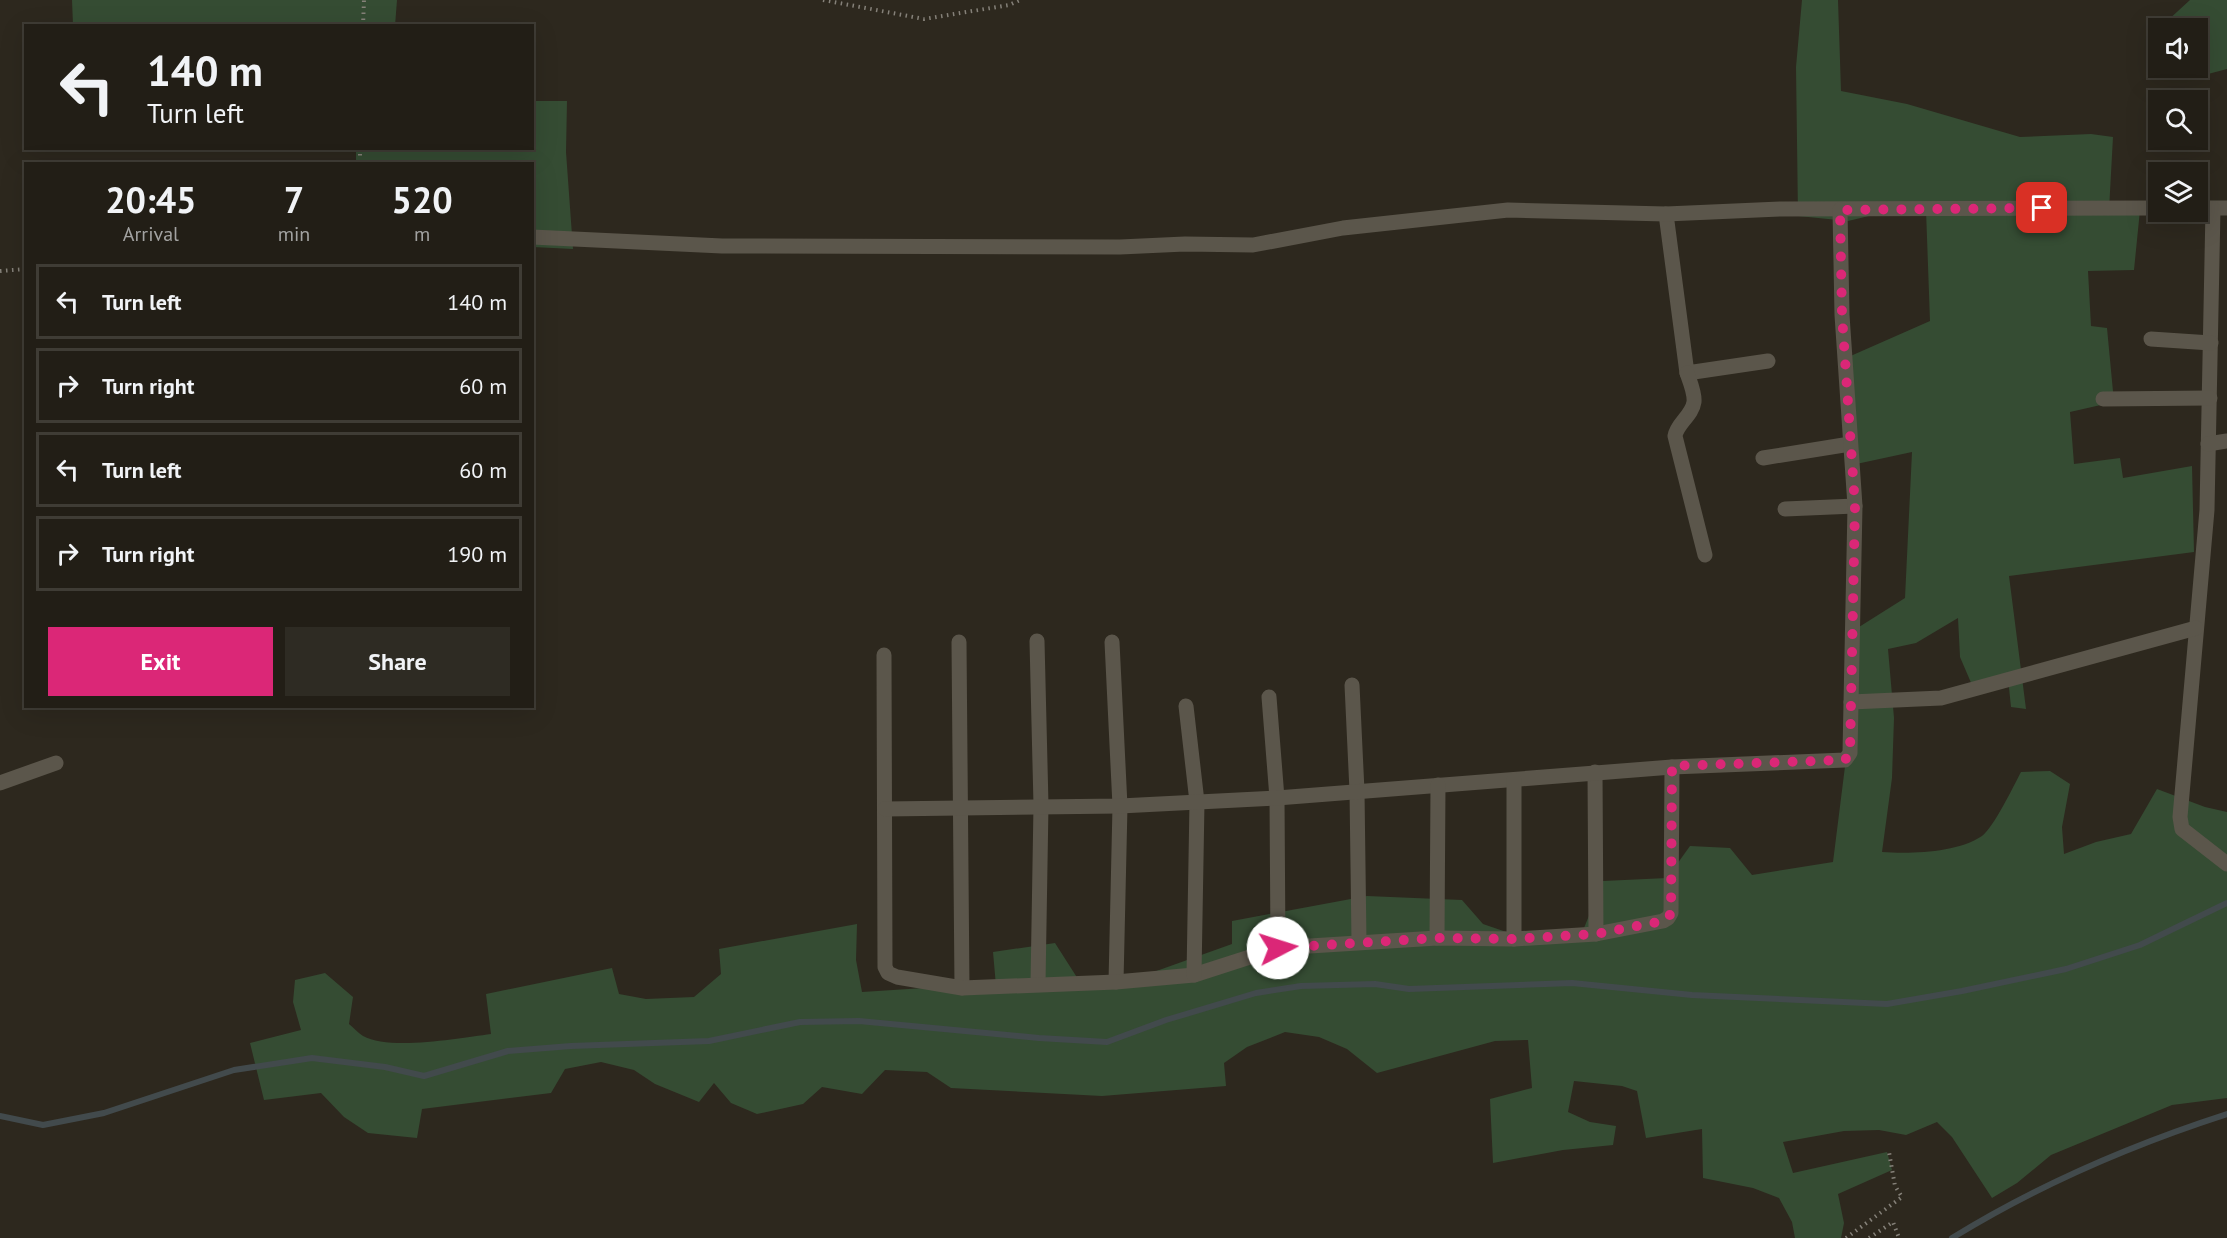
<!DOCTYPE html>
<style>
:root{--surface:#221e16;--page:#2e2b23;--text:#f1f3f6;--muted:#a2a2a1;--line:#3f3c35;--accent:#db2777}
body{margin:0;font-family:"PT Sans",sans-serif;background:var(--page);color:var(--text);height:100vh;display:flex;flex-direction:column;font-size:22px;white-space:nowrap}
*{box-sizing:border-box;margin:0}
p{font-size:20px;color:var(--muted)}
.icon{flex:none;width:33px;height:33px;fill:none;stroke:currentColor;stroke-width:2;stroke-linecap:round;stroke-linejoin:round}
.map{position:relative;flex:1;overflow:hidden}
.panel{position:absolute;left:24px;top:162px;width:510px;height:546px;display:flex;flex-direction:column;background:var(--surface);border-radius:0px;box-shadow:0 6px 24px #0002,0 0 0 2px var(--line)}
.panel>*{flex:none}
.guide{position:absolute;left:24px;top:24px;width:510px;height:126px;border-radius:0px;box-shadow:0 6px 24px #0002,0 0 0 2px var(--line);background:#221e16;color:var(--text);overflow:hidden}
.tools{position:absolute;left:2148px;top:18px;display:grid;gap:12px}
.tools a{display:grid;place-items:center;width:60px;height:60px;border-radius:0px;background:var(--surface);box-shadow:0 6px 24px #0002,0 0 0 2px var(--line);font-size:30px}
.pin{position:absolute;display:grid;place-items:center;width:51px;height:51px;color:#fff;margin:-26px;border-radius:12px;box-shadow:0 3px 9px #0006}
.me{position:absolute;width:66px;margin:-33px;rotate:85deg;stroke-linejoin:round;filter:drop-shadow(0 0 4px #0008)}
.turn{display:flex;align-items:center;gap:21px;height:126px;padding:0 24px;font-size:27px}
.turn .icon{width:78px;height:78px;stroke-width:2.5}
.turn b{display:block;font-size:42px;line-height:51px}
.eta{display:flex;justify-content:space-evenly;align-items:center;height:102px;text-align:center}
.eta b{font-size:36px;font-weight:600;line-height:42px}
.action{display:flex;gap:12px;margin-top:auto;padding:12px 24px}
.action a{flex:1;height:69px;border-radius:0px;background:var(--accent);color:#fff;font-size:24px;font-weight:600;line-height:69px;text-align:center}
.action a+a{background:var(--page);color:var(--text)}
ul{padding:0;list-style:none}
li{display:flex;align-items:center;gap:18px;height:75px;margin:0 12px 9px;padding:0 12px;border:3px solid var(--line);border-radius:0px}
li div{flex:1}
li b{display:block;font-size:22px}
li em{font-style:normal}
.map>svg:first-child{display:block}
</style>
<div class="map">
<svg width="2227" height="1238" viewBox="0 0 2227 1238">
<rect width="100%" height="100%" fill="#2d281e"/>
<g fill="#354c33">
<polygon points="72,0 397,0 395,26 73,25"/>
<path d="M1802,0H1838L1841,91L1907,104L2020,137L2091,134L2113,137L2109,210H2140L2134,270L2088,271L2091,326L2107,328L2114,402L2070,412L2074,464L2120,458L2123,478L2192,466L2194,552L2009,576L2026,709L2011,707L2008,678L1972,685L1960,657L1958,618L1916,643L1888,649L1894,718L1892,778L1882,852C1910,854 1957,853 1982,836C1994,827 2013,787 2021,772L2050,771L2070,784L2062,827L2064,854L2096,842L2131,834L2157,789L2205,807L2227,812V1098L2172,1105L2051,1155L2017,1183L1992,1198L1952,1137L1937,1122L1906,1135L1879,1130L1844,1131L1783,1142L1793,1173L1887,1152L1892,1170L1838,1194L1844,1223L1841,1238H1795L1792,1222L1779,1198L1753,1188L1703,1178L1702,1129L1646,1138L1637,1091L1622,1086L1574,1081L1568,1112L1590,1122L1616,1126L1613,1145L1563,1150L1493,1163L1490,1099L1532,1088L1528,1040L1495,1041L1377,1073L1347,1049L1319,1037L1285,1032L1247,1047L1224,1063L1226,1086L1102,1096L951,1088L927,1072L885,1070L862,1094L822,1087L803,1104L757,1114L731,1103L714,1083L699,1102L655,1084L634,1070L601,1062L565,1069L551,1093L422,1109L417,1138L368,1133L344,1117L321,1093L264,1100L250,1043L301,1030L293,1002L295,980L325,973L353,997L349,1024C353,1027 358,1033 363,1036C390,1051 460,1038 491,1034L486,994L612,968L619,994L646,999L694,997L721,974L719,949L857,924L856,960L862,992L955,986H996L993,952L1055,943L1085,990L1148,974L1232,944V921L1367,896L1462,900L1483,924L1527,939L1584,928L1603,881L1667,878L1690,846L1730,848L1752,875L1833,862L1859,655V627L1905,598L1912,452L1847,466L1846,358L1930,321L1926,210H1894L1848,221L1798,216L1796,67Z"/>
<polygon points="2190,0 2227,0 2227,69 2193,78 2178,68 2198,68 2198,28 2166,28 2166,22"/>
<polygon points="533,101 567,101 566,152 573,249 533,247 532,164 356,163 356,149 532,148"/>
</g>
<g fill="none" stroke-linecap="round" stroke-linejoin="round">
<g stroke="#424a4c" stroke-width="6">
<polyline points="0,1116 43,1125 104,1113 234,1070 312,1058 385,1067 424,1076 508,1051 571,1046 709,1041 800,1022 859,1021 1039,1038 1107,1042 1166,1020 1256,993 1301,986 1375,984 1409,989 1572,983 1692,995 1887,1004 1962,991 2066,969 2140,945 2227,903"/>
<path d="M1952,1238C2038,1185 2131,1145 2227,1114"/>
</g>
<g stroke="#858179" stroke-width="4" stroke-dasharray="1.5 4.5" stroke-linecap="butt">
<polyline points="823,0 924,19 1009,5 1020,0"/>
<polyline points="363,26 364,0"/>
<polyline points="360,148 360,164"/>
<polyline points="0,271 26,269"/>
<polyline points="1846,1238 1902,1197 1895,1186 1889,1152"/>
<polyline points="1869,1238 1893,1222 1899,1238"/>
</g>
<g stroke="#5b564b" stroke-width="15">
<polyline points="2198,208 2227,208"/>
<polyline points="2213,209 2207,510 2180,817 2182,829 2227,864"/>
<polyline points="1666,214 1687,373 1768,361"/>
<polyline points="532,237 722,246 1120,247 1185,244 1253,245 1343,228 1508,210 1666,214 1780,209 2158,208"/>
<polyline points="2151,339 2211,343"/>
<path d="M1687,373C1690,382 1695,393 1694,402C1692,416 1677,423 1675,436L1705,555"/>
<polyline points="2103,399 2210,398"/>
<polyline points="2208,444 2227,441"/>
<polyline points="1763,458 1850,444"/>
<polyline points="1785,509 1855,506"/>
<polyline points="1037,641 1041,805 1038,984"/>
<polyline points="959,642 962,988"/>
<polyline points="1112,642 1120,806 1116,982"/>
<polyline points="884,655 885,967 888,973 897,977 962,988 1116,982 1194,975 1278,948 1437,938 1514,939 1596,934 1663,921 1668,918 1671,913 1672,767"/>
<polyline points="1352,685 1357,791 1359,942"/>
<polyline points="1269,697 1277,798 1278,948"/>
<polyline points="1851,702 1941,698 2196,628"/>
<polyline points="1186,706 1197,802 1194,975"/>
<polyline points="1595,772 1596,934"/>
<polyline points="0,783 56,763"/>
<polyline points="885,809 1120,806 1277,798 1672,767 1845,760 1850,753 1855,506 1842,315 1840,210"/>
<polyline points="1437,938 1438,785"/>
<polyline points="1514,939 1514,780"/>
</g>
</g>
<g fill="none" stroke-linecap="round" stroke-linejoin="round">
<polyline stroke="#db2777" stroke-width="10" stroke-dasharray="0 18" points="1278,948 1437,938 1514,939 1596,934 1663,921 1668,918 1671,913 1672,766 1845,760 1850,753 1855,506 1842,315 1840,210 2042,208"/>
</g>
</svg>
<div class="tools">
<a><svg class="icon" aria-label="sound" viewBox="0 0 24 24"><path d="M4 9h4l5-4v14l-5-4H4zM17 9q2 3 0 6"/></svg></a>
<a><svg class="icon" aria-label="search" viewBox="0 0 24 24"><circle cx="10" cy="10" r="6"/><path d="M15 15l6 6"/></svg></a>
<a><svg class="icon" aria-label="layers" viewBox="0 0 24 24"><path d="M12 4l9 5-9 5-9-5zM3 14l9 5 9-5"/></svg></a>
</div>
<div class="pin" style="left:2042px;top:208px;background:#d93025"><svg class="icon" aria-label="arrive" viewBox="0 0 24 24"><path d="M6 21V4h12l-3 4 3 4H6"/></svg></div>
<svg class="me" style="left:1278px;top:948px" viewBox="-20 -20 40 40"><circle r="19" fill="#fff"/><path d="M0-13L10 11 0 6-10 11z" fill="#db2777"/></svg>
<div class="guide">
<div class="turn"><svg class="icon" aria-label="left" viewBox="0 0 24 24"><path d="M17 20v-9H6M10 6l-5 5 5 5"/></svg><div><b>140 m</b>Turn left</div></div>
</div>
<section class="panel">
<div class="eta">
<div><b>20:45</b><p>Arrival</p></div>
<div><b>7</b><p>min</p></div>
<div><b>520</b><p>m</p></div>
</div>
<ul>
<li><svg class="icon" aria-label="left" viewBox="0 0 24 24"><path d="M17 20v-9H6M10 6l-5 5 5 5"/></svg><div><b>Turn left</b></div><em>140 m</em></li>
<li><svg class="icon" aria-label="right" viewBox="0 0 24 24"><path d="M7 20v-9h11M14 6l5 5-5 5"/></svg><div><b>Turn right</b></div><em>60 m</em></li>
<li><svg class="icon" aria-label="left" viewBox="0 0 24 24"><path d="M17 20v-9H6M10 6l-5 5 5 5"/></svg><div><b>Turn left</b></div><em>60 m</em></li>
<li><svg class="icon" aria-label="right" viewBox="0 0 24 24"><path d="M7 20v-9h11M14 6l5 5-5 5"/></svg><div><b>Turn right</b></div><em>190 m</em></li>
</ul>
<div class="action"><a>Exit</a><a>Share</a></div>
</section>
</div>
